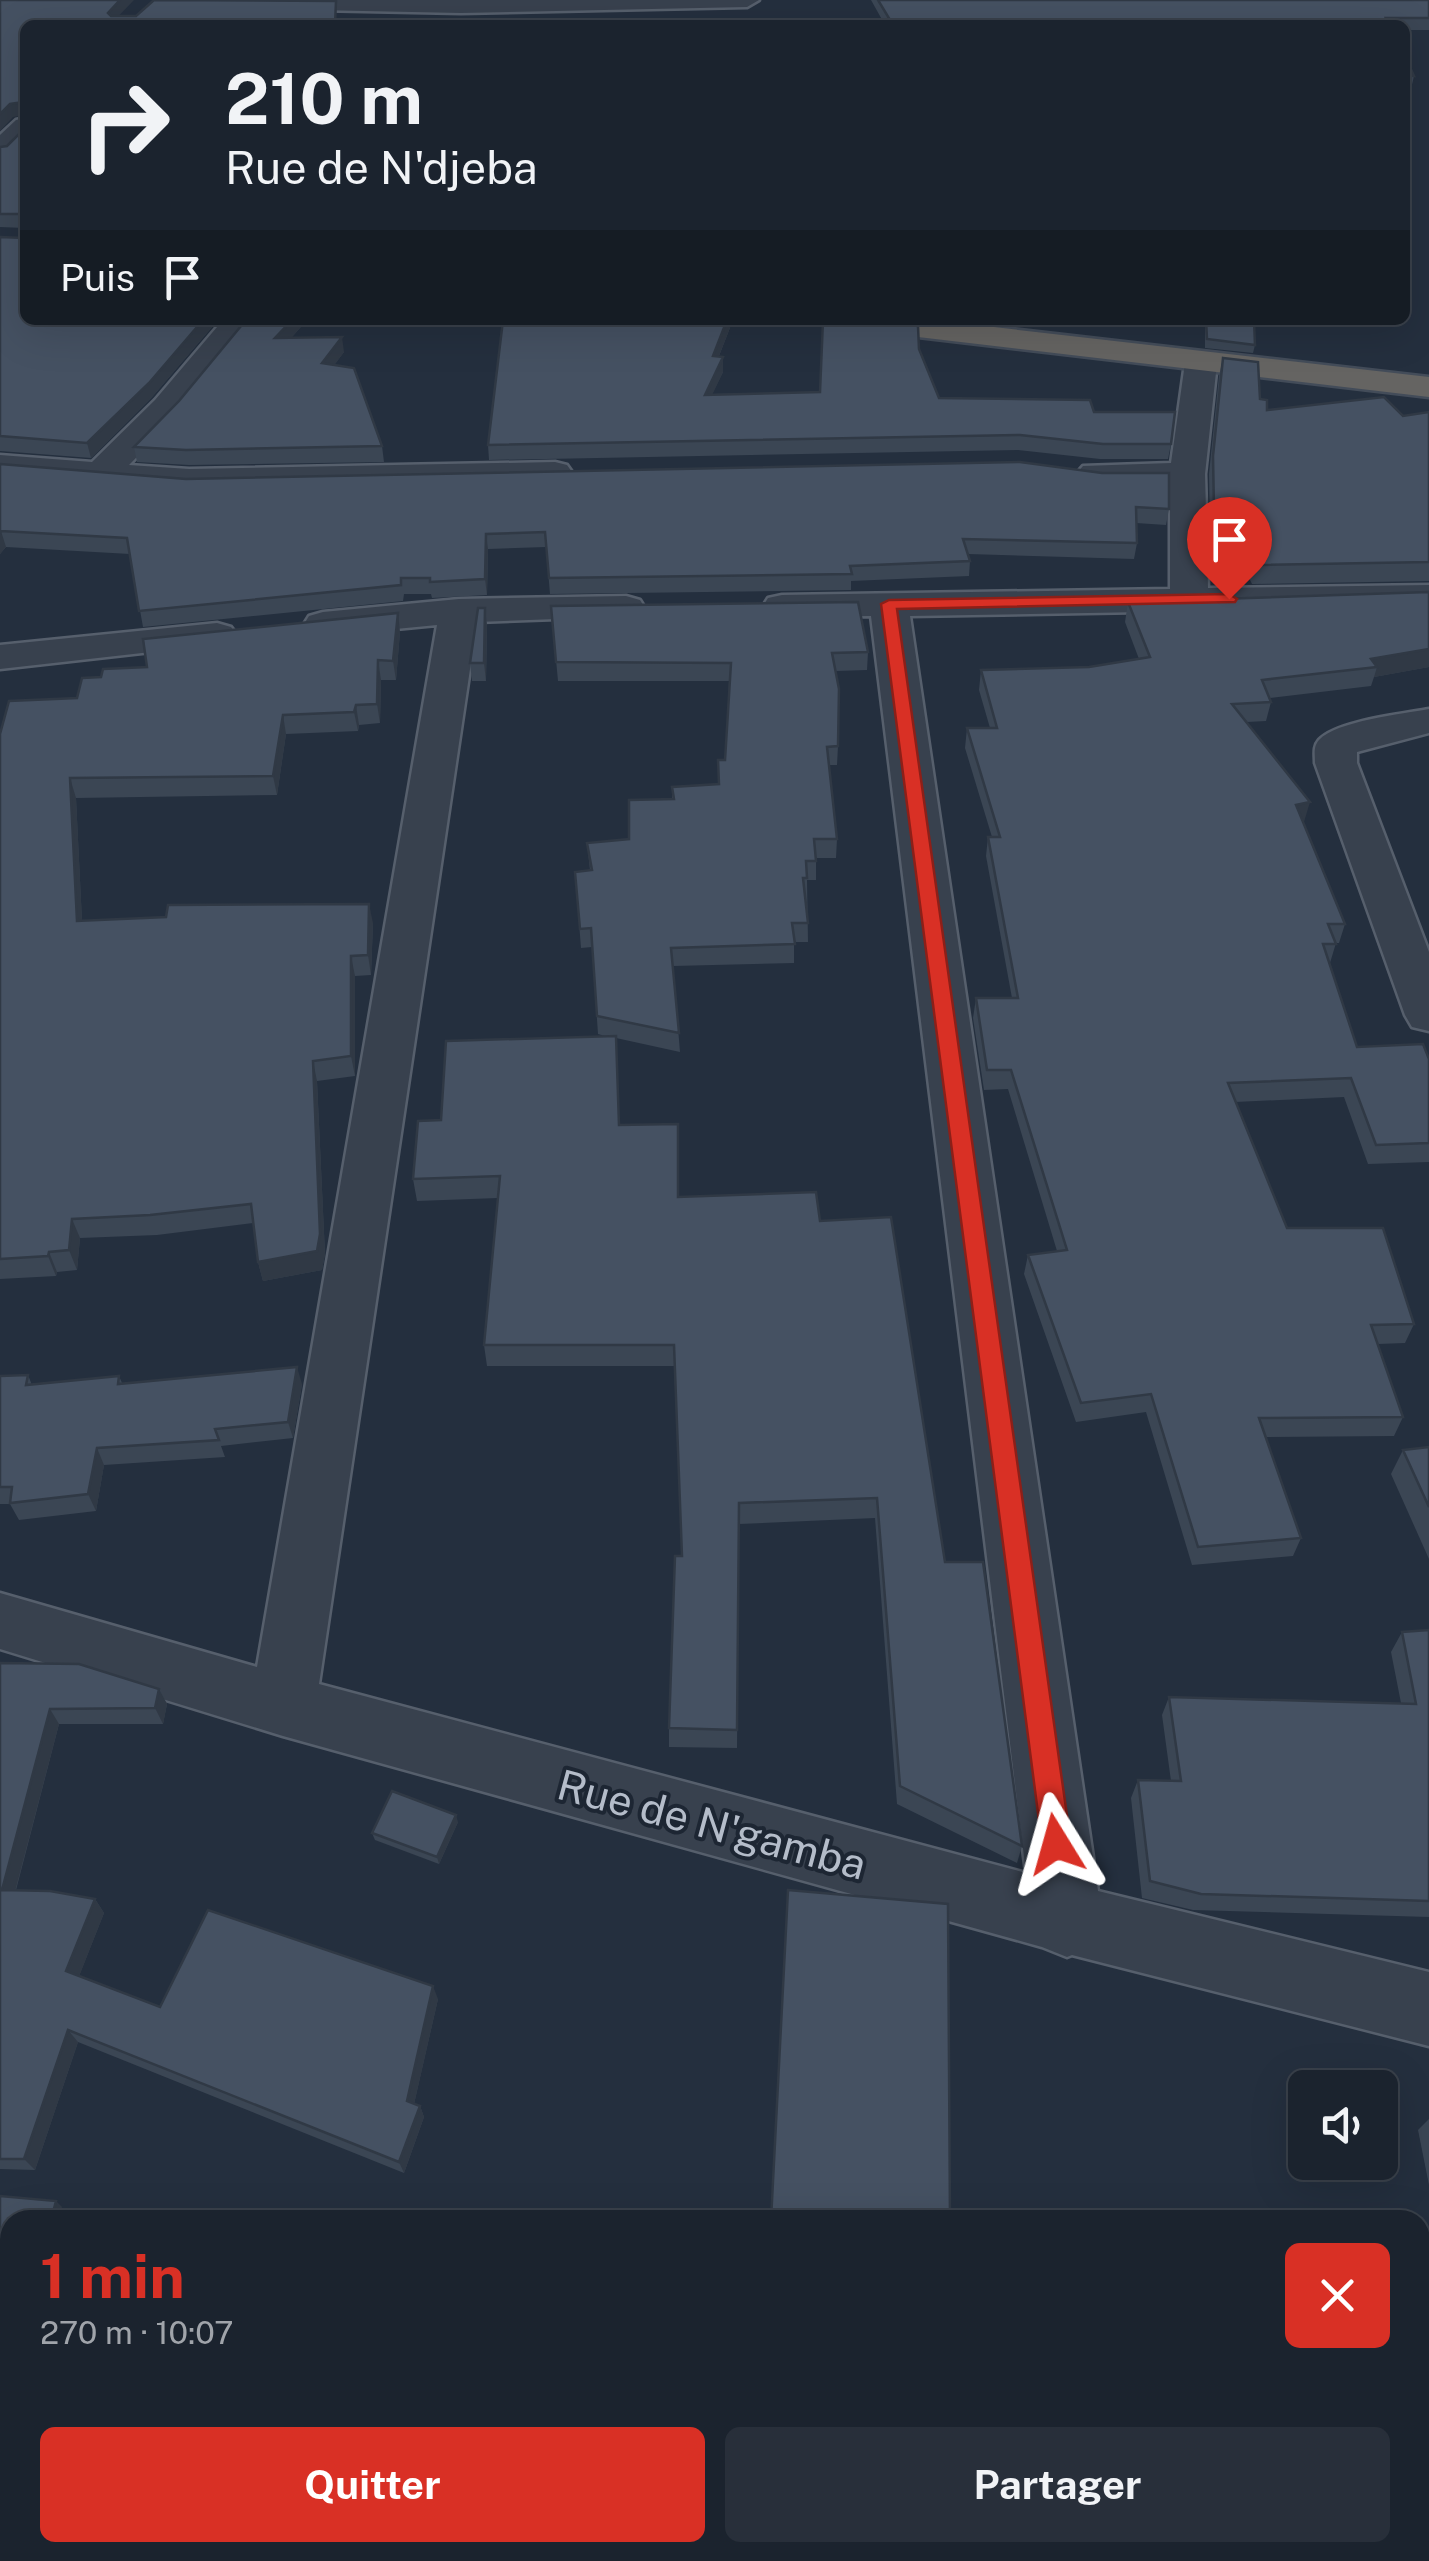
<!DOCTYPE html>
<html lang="fr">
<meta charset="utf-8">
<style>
:root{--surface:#1b232e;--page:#282f3a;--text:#f1f3f6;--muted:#a0a4aa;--line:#39404a;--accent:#d93025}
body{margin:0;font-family:"Public Sans",sans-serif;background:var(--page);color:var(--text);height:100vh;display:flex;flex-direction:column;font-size:38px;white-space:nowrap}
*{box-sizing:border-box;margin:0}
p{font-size:32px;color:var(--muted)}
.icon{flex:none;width:55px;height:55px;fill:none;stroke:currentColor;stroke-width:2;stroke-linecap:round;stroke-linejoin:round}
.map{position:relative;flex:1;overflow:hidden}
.drawer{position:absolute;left:0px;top:2210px;width:1430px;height:352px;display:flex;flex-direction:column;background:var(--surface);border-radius:30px 30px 0 0;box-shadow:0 10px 40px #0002,0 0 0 2px var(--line)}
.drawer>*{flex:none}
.banner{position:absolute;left:20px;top:20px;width:1390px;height:305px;border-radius:15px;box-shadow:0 10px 40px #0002,0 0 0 2px var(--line);background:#1b232e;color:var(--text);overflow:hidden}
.controls{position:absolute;left:1288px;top:2070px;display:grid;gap:20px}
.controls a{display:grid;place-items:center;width:110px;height:110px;border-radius:15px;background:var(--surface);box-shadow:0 10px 40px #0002,0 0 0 2px var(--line);font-size:50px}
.pin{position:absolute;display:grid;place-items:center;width:85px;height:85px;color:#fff;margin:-102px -42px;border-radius:50% 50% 50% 0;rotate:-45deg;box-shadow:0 0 10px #0007}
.pin .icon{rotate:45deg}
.me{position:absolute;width:110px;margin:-55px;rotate:352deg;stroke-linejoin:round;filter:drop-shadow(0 0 8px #0008)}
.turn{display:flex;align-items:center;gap:35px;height:210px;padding:0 40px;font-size:45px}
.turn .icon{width:130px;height:130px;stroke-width:2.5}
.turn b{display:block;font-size:70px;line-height:85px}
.then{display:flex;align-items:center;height:95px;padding:0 40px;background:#0003;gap:20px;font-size:38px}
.round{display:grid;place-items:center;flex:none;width:105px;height:105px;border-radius:15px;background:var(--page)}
.summary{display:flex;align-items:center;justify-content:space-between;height:170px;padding:0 40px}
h1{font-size:60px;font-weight:700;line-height:75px;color:var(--accent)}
.button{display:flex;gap:20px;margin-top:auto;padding:20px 40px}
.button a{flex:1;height:115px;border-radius:15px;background:var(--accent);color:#fff;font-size:40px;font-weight:700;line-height:115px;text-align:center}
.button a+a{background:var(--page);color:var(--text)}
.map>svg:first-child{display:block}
</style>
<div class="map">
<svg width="1429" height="2561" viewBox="0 0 1429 2561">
<rect width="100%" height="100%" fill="#242f3e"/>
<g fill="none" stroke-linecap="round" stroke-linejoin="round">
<defs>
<g id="minor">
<polygon points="157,0 759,0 747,7 461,13 169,7"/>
<polygon points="25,118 25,141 10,156 0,158 0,135 16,120"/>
<polygon points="223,320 256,320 179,414 129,465 189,469 555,462 567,465 572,472 567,479 555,482 189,491 0,475 0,455 92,462 155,400"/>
<polygon points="1201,353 1212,356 1217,363 1205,474 1208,588 1429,585 1429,607 910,616 1098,1891 1429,1972 1429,2046 1072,1955 1067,1957 1042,1947 283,1736 0,1649 0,1593 257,1667 437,625 323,636 309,632 304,624 309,616 323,612 459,599 626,596 640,600 645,608 640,616 477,622 319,1684 1026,1873 871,616 782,617 768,614 763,606 768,598 782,595 1170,589 1170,484 1083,480 1077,473 1083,466 1171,463 1185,363 1190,356"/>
<polygon points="217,623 231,627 237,635 231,643 0,669 0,645"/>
<path d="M1429,709V733L1357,752V763L1429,952V1031L1412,1027L1405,1015L1315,763C1315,754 1313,747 1319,740C1336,721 1403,714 1429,709Z"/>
</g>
<polygon id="trunk" points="834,320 932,320 1429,377 1429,397 850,329 839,327"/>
</defs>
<use href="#minor" stroke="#565f6c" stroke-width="5"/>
<use href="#trunk" stroke="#434c59" stroke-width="5"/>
<use href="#minor" fill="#38414e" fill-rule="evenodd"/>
<use href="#trunk" fill="#656462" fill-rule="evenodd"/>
</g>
<g fill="#3b4654">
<polygon points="871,0 1429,0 1429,30 1405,30 1405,25 885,25"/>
<polygon points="1405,56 1414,76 1411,89 1405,88"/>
<polygon points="25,128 25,320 218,320 152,397 91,458 0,451 0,237 24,238 24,228 0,227 0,147 7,146"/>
<polygon points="246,320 307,320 291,338 344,352 334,365 382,446 384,462 189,465 137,462 134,447 179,401"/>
<polygon points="503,320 733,320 719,356 723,372 712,394 820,392 919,349 939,398 1094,412 1171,444 1168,459 1100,459 1018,450 489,460 488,445"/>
<polygon points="1205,320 1254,320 1255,345 1253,353 1205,348"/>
<polygon points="1223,358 1260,399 1267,410 1403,416 1429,412 1429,581 1252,584 1225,529 1210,528 1209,474 1219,376"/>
<polygon points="1020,462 1169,509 1166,525 1136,523 1137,543 1134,559 968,554 970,561 969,576 851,581 851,590 550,594 546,547 488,549 487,595 432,598 431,594 404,594 403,601 143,627 130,554 6,547 0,554 0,464 186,479"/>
<polygon points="1429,592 1429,667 1374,677 1371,686 1270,698 1271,702 1266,721 1247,722 1304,822 1303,822 1345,924 1339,943 1336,943 1330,963 1357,1047 1429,1059 1429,1162 1368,1164 1344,1097 1235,1102 1287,1228 1414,1324 1405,1343 1378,1344 1403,1417 1394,1436 1265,1437 1301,1538 1293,1556 1192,1565 1146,1412 1076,1422 1024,1274 1028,1255 1057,1251 1008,1089 984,1090 973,1018 976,998 1012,998 986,856 988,837 992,837 965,748 967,728 990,728 979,690 981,670 1089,667 1139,659 1125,622 1128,602"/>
<polygon points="551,606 868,652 867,670 836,671 838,746 837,765 829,765 837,839 836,858 816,858 816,880 807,880 808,942 794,942 794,963 673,966 680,1052 616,1038 619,1125 678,1197 820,1221 945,1562 1022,1846 1017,1863 897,1804 875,1518 739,1524 737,1748 669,1747 669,1728 682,1556 674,1366 487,1366 484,1345 498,1198 417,1201 413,1179 441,1120 605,1036 598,1034 592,947 581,948 575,872 590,870 587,843 629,839 672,799 672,787 718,784 718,760 725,760 729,681 558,681"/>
<polygon points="485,608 487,626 486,681 472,681 470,663"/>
<polygon points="400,632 396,680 381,680 380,723 359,725 358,731 286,734 277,795 76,798 82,921 373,923 371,975 355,976 355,1076 317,1081 325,1254 322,1270 263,1281 258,1262 253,1223 157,1235 80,1238 77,1270 57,1272 56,1276 0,1279 0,734 77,698 101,677 147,667"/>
<polygon points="28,1375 32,1385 119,1376 122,1383 302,1384 293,1438 221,1446 225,1457 104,1465 96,1511 19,1520 10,1504 0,1504 0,1376"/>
<polygon points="1429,1447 1429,1559 1391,1474 1403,1450"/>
<polygon points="1429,1630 1429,1917 1193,1910 1142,1898 1131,1798 1138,1780 1171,1781 1162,1715 1169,1697 1401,1703 1391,1652 1402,1632"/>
<polygon points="0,1663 159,1689 167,1704 163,1724 59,1724 16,1890 95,1899 104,1913 79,1976 160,2007 438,1999 414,2104 420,2106 424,2117 404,2173 78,2042 35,2170 0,2169"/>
<polygon points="458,1822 439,1864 375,1840 372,1833"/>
<polygon points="1429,2119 1429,2185 1418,2130"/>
<polygon points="0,2196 62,2207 10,2220 10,2285 0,2284"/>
<polygon points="1429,2389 1429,2502 1420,2503 1420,2390"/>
</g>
<g fill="#303945">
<polygon points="120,0 134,0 110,25 108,13"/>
<polygon points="24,102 25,115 13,117 0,131 0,114 10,104"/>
<polygon points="203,320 218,320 152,397 91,458 87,443"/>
<polygon points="292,320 307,320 278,353 275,338"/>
<polygon points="727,320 733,320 713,371 713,356"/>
<polygon points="342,337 344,352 325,378 322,363"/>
<polygon points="723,357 723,372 705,410 705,395"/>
<polygon points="1,531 6,547 0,554 0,533"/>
<polygon points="486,534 488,549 487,595 485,579"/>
<polygon points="485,608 487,626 486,681 484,663"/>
<polygon points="398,613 400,632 396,680 393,661"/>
<polygon points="1429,649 1429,667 1374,677 1377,667 1371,659"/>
<polygon points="378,660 381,680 380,723 377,704"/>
<polygon points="356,705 359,725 358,731 354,712"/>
<polygon points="283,715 286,734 277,795 273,776"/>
<polygon points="70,778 76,798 83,941 77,921"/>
<polygon points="1310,802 1304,822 1290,824 1296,805"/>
<polygon points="369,904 373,923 371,975 368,955"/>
<polygon points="351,956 355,976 355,1076 351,1056"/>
<polygon points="313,1061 317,1081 325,1254 322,1270 263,1281 258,1262"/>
<polygon points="72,1219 80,1238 77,1270 69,1250"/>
<polygon points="49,1252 57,1272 56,1276 48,1256"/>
<polygon points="297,1367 302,1384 293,1438 288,1422"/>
<polygon points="97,1448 104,1465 96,1511 88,1494"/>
<polygon points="159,1689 167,1704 163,1724 155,1708"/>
<polygon points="50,1709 59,1724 12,1903 2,1890"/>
<polygon points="456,1815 458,1822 439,1864 437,1857"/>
<polygon points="95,1899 104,1913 76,1984 66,1971"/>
<polygon points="433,1986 438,1999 412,2113 407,2101"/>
<polygon points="68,2030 78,2042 35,2170 24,2159"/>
<polygon points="420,2106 424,2117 404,2173 399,2162"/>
<polygon points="56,2201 62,2207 58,2220 51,2220"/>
</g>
<g fill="#455162" stroke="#303945" stroke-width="2.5">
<polygon points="0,0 120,0 108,13 111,16 136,16 154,0 336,1 335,25 25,25 25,120 24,102 10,104 0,114"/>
<polygon points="878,0 1429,0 1429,18 1386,18 1390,25 893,25"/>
<polygon points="1405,56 1414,76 1405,75"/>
<polygon points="25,128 25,320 203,320 149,383 87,443 0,436 0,237 24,238 24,214 0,214 0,147 7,146"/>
<polygon points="246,320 292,320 275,338 342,337 322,363 354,368 382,446 186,450 134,447 179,401"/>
<polygon points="503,320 727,320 713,356 723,357 705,395 820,392 823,320 870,320 918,326 919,349 939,398 1090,400 1094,412 1175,412 1171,444 1103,444 1020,435 488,445"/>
<polygon points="1206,320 1254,320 1255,345 1207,339"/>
<polygon points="1223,358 1258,362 1260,399 1267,400 1267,410 1384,397 1403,416 1429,412 1429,562 1257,565 1229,511 1214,510 1213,456"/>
<polygon points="1020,462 1102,473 1169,473 1169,509 1136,507 1137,543 963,539 970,561 850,566 852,574 549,578 545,532 486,534 485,579 430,582 430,578 401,578 401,585 139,611 127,538 1,531 0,533 0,464 186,479"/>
<polygon points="1429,592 1429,649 1371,659 1377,667 1262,680 1271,702 1232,704 1310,802 1296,805 1345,924 1328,924 1336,944 1323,944 1357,1047 1423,1044 1429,1059 1429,1143 1376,1145 1351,1078 1228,1083 1287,1228 1383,1228 1414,1324 1371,1325 1403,1417 1259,1418 1301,1538 1198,1547 1151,1394 1081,1403 1028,1255 1067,1250 1011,1070 987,1070 976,998 1018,998 988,837 1000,837 967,728 997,728 981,670 1089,667 1150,657 1128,602"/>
<polygon points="858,602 868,652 832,653 839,689 838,746 827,747 837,839 814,839 816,861 806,861 807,878 803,878 808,923 792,923 795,944 671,948 679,1033 597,1016 591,928 580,929 575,872 592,870 587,843 629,839 629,800 674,799 672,787 719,784 718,760 725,760 731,663 556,662 551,606"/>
<polygon points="478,608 485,608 484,663 470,663"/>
<polygon points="398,613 393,661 378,660 377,704 356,705 354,712 283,715 273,776 70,778 77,921 166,917 168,905 369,904 368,955 351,956 351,1056 313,1061 320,1234 317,1251 258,1262 251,1204 150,1215 72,1219 69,1250 49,1252 48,1256 0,1259 0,734 9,701 77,698 82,678 101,677 103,669 147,667 143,639"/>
<polygon points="616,1036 619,1125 678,1124 678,1197 816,1192 820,1221 891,1217 945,1562 983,1562 1022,1846 900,1786 877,1498 739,1503 737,1730 669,1728 675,1556 682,1556 674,1345 484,1345 500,1176 413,1179 418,1121 441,1120 446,1041"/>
<polygon points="297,1367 288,1422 215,1429 219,1440 97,1448 88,1494 10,1503 12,1487 0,1487 0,1376 28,1375 26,1385 119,1376 118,1384"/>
<polygon points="1429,1447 1429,1507 1403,1450"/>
<polygon points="1429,1630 1429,1901 1201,1894 1150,1881 1138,1780 1181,1781 1169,1697 1416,1704 1402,1632"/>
<polygon points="0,1663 79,1664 159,1689 155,1708 50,1709 2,1890 50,1891 95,1899 66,1971 160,2007 208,1910 433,1986 407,2101 420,2106 399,2162 68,2030 24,2159 0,2159"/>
<polygon points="392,1791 456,1815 437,1857 372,1833"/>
<polygon points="788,1890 948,1904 950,2220 771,2220"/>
<polygon points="0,2196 56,2201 51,2220 10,2220 10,2281 0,2280"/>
<polygon points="1429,2389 1429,2496 1420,2497 1420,2390"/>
<polygon points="10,2471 10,2535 0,2535 0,2519"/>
</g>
<polygon fill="#d93025" stroke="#8d1f18" stroke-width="2.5" points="1229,594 1237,599 1235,602 897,609 1071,1844 1067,1854 1056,1858 1046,1854 1042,1844 881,604 889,600"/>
<g text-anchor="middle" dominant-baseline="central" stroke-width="8" stroke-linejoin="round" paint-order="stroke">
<g font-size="42" fill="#b4bcc9" stroke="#1d2633">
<text transform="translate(712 1824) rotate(15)">Rue de N'gamba</text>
</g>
</g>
</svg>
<div class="controls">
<a><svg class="icon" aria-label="sound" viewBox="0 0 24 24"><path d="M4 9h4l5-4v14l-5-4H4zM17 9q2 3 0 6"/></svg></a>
</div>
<div class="pin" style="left:1229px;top:599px;background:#d93025"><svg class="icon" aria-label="arrive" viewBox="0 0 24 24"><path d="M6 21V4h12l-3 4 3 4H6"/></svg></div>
<svg class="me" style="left:1056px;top:1844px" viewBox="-20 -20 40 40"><path d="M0-17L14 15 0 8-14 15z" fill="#d93025" stroke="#fff" stroke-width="4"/></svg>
<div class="banner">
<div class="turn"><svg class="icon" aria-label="right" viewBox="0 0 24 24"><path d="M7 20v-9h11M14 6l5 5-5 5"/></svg><div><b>210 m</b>Rue de N'djeba</div></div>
<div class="then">Puis<svg class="icon" aria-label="arrive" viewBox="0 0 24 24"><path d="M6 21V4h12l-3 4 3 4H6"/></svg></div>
</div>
<section class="drawer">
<div class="summary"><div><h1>1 min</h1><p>270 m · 10:07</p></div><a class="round" style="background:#d93025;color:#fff"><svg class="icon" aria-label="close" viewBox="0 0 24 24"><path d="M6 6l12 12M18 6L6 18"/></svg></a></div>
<div class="button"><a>Quitter</a><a>Partager</a></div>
</section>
</div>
